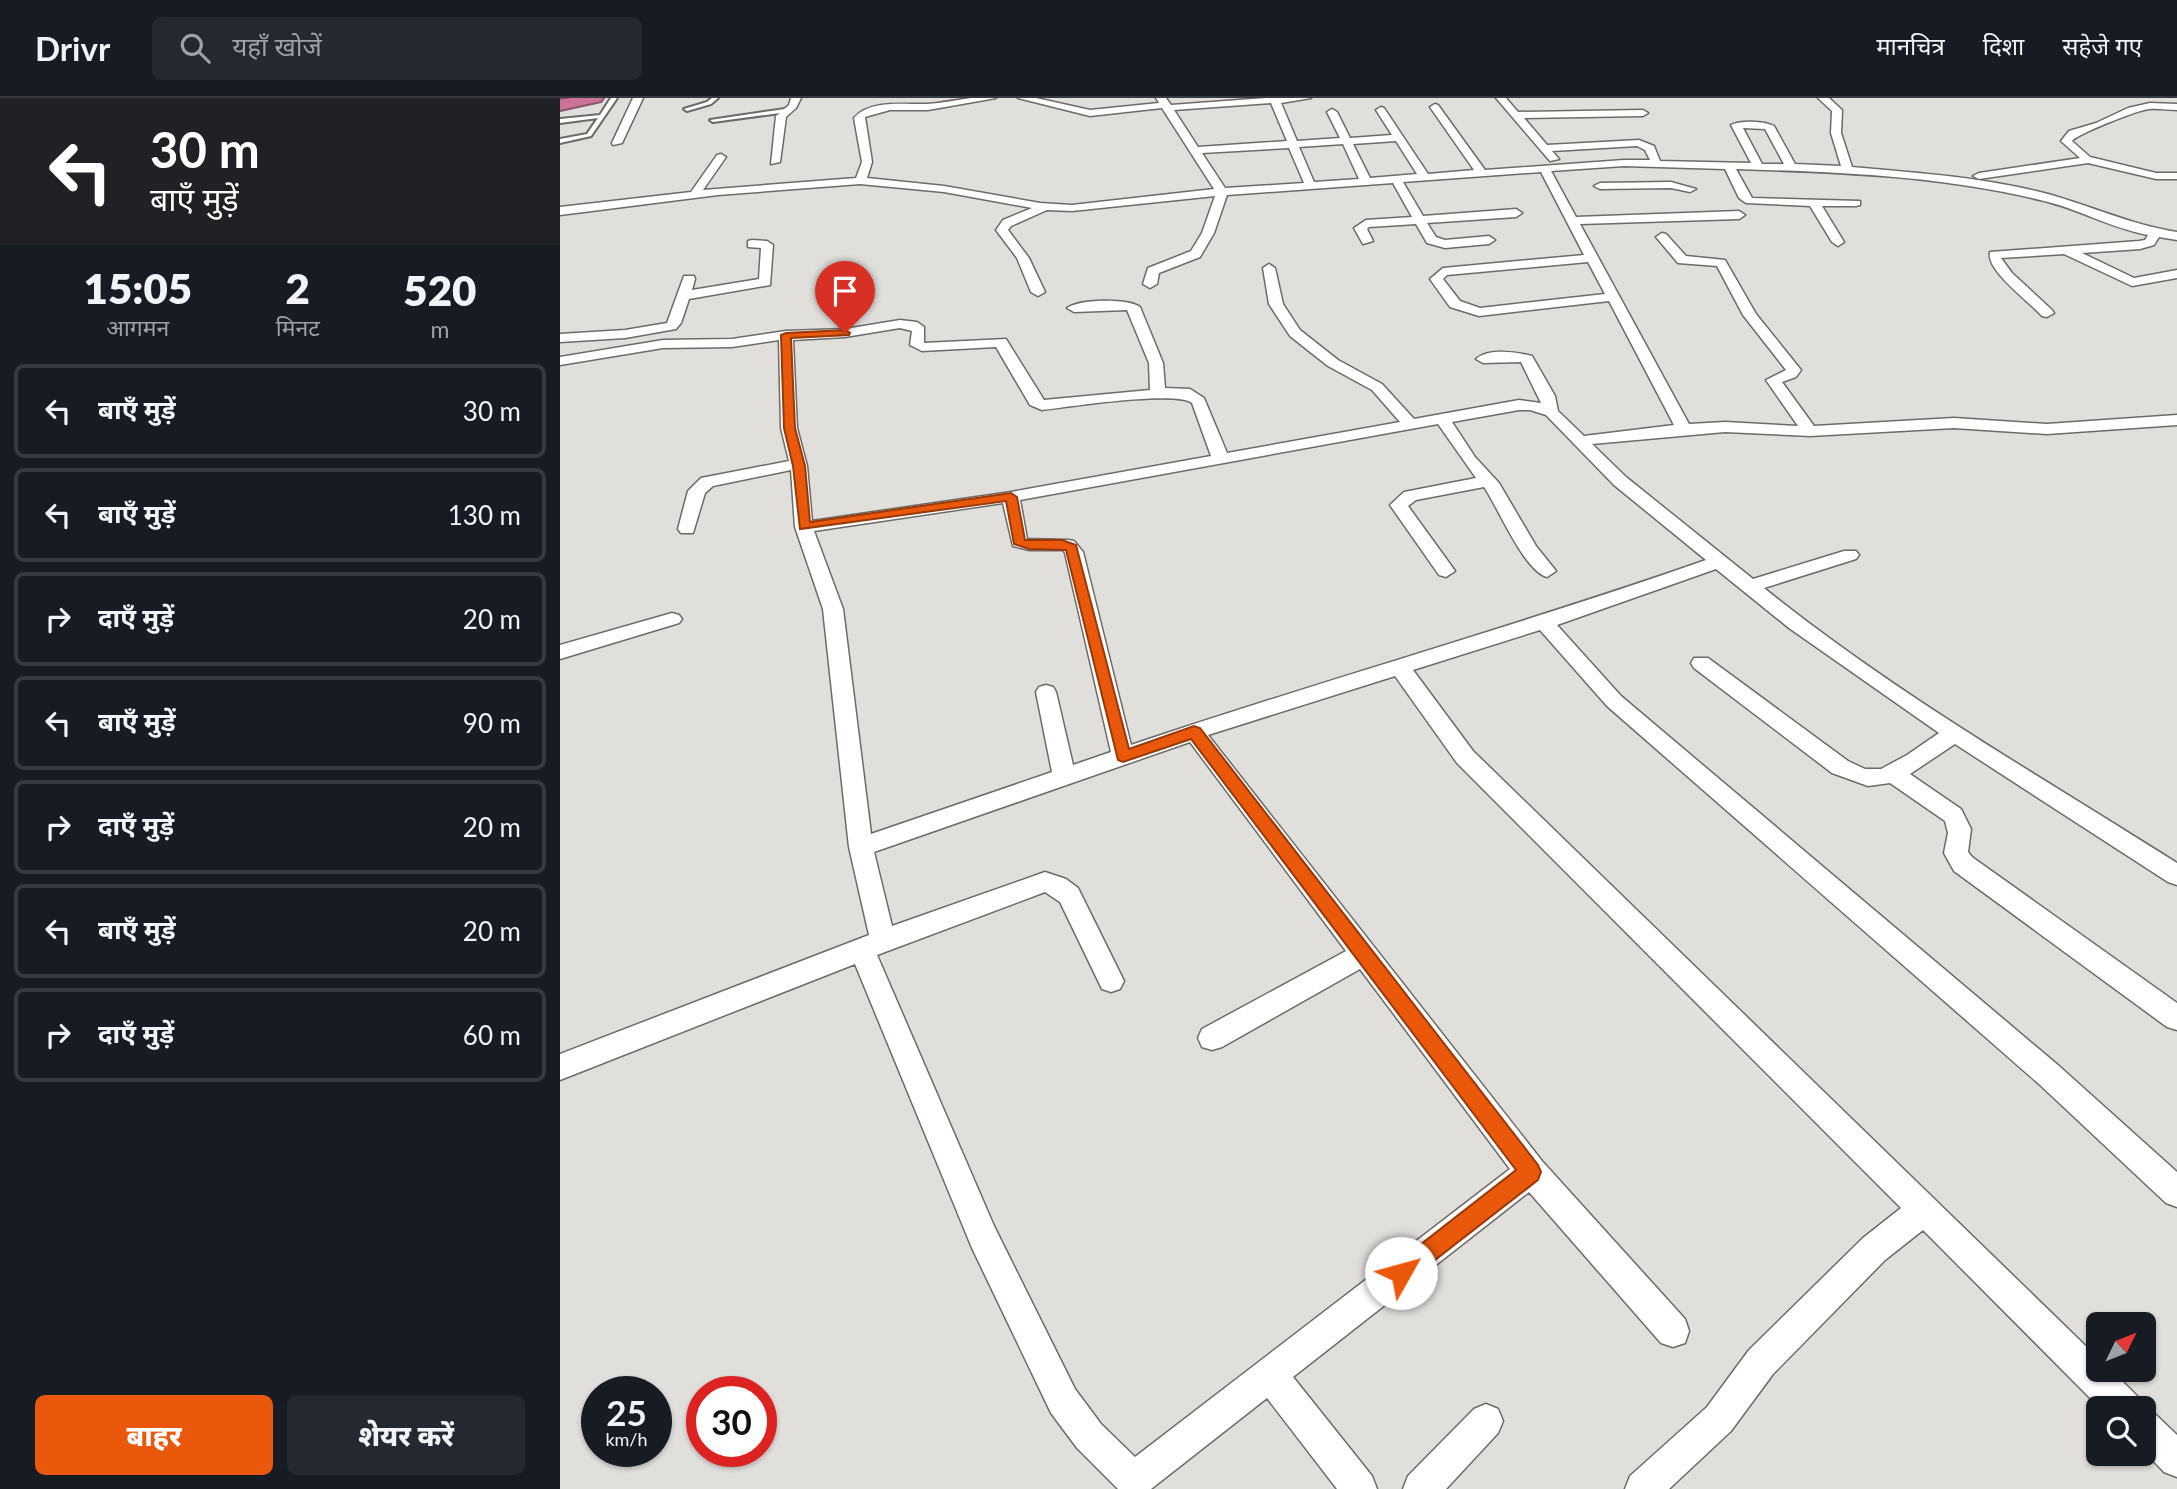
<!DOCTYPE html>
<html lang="hi">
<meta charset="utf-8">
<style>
:root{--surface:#171b24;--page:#242831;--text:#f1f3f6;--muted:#9ea1a6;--line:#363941;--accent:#ea580c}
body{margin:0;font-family:Lato,"Noto Sans Devanagari",sans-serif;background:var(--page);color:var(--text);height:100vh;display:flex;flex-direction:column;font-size:26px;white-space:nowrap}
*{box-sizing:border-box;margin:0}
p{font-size:23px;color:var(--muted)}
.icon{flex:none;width:38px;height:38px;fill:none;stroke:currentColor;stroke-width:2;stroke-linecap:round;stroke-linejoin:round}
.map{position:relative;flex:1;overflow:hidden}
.details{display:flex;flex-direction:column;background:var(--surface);width:560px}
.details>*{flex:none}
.banner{background:#202124;color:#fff;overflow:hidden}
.needle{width:46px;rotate:47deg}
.controls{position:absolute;left:1526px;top:1214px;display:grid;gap:14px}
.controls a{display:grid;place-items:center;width:70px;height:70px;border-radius:10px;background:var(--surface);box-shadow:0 2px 5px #0004;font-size:35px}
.speed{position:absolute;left:21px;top:1278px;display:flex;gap:14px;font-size:35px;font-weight:700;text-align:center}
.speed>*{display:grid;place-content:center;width:91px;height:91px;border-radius:50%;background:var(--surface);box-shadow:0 2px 5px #0004;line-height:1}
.speed small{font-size:18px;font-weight:400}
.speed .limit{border:10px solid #d22;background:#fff;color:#111}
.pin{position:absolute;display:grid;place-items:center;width:60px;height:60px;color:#fff;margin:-72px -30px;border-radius:50% 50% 50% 0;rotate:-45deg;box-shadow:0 0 7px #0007}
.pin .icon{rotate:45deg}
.me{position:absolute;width:77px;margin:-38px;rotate:52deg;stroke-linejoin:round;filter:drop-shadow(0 0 5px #0008)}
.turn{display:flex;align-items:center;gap:24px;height:147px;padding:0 35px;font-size:32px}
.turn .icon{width:91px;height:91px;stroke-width:2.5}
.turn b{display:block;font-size:49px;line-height:60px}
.eta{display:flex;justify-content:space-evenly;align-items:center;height:119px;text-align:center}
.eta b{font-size:42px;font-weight:800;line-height:49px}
.button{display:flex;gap:14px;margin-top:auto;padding:14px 35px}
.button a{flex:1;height:80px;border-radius:10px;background:var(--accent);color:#fff;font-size:28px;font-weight:800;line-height:80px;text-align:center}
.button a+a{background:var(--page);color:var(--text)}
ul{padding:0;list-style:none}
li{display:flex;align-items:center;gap:21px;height:94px;margin:0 14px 10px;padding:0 21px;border:4px solid var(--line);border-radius:10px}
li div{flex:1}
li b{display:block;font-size:26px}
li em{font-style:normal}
header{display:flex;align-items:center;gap:42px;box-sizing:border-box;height:98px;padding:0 35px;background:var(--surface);border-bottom:2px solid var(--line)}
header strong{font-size:33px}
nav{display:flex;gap:38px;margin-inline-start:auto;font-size:24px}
.search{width:490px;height:63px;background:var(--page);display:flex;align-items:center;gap:18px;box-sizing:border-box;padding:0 24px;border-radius:10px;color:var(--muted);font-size:26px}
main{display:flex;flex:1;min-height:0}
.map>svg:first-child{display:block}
</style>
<header>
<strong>Drivr</strong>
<div class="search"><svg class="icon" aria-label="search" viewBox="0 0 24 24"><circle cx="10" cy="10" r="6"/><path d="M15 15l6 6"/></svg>यहाँ खोजें</div>
<nav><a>मानचित्र</a><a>दिशा</a><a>सहेजे गए</a></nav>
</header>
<main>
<section class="details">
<div class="banner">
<div class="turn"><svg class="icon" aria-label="left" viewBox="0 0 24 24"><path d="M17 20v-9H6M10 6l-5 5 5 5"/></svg><div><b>30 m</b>बाएँ मुड़ें</div></div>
</div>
<div class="eta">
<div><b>15:05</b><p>आगमन</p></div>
<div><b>2</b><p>मिनट</p></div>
<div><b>520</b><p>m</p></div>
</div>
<ul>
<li><svg class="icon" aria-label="left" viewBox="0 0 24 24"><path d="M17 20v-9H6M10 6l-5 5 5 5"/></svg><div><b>बाएँ मुड़ें</b></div><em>30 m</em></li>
<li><svg class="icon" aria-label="left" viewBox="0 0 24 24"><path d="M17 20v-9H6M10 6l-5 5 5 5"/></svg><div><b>बाएँ मुड़ें</b></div><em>130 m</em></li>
<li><svg class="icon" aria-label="right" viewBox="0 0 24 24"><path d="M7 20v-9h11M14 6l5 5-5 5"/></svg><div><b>दाएँ मुड़ें</b></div><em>20 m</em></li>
<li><svg class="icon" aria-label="left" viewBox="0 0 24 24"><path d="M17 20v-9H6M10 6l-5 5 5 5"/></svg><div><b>बाएँ मुड़ें</b></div><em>90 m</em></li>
<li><svg class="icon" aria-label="right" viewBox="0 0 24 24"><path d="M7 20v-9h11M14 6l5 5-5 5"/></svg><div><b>दाएँ मुड़ें</b></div><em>20 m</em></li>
<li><svg class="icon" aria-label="left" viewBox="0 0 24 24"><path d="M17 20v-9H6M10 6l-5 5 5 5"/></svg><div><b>बाएँ मुड़ें</b></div><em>20 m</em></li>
<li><svg class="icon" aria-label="right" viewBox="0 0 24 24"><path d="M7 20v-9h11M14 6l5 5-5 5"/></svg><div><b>दाएँ मुड़ें</b></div><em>60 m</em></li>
</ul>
<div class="button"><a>बाहर</a><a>शेयर करें</a></div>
</section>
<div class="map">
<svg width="1617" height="1391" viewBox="0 0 1617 1391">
<rect width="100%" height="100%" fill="#e0dfdc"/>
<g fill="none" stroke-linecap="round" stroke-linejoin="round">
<defs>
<g id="lane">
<polygon points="51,0 57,0 31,38 0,45 0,41 27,36 38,20 0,25 0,21 40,17"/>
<polygon points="152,0 158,0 151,6 127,13 124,11 147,4"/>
<polygon points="225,11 227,14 153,24 150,22"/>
</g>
<g id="street">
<polygon points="73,0 83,0 62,45 53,47 52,45"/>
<polygon points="231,0 241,0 236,10 226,19 220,64 211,66 216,18 229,7"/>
<path d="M411,0H436L368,12H330L305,19L312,64L307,80L384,88L480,105L512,107L654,91L602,10L530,18L458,0H476L530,12L599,5L596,0H606L611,7L706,0H751L721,5L737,43L780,40L767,14L772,11L777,14L790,40L832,37L816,12L821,9L824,10L868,76L914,72L870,9L875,6L878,7L925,72L1064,62H1090L1085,52L1077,48L992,53L999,61L990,63L936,0H946L958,14L1083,12L1088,15L1083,18L964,20L987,47L1079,42L1094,48L1100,63L1191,65L1171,27C1181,22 1204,23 1214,28L1235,66L1281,68L1271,35L1272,13L1258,0H1269L1282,12L1281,35L1292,69C1357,75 1425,79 1488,96C1534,109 1569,126 1617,134V142L1599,139L1594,147L1580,151L1522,155L1574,180L1617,172V180L1572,188L1504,156L1441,160L1452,175L1492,212L1494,215L1487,219L1482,218C1470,204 1425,172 1430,154L1579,143L1585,142L1588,137C1550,130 1517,110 1480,102C1381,78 1278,74 1176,71L1192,100L1300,103V107L1296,108H1262L1284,144L1278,148L1272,144L1250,108L1186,105L1179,100L1165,71L1064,68L991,73L1016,119L1179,113L1185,117L1179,121L1020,126L1129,326L1165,324L1238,328L1206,282L1226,272L1183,217L1157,168L1118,165L1096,139L1102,135L1106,136L1126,158L1165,162L1196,216L1241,272L1236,279L1222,284L1254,328L1394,320L1487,326L1617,317V327L1487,336L1394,330L1250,338L1165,334L1032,346L1066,379L1193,481L1284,453H1296L1299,457L1296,461L1204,490C1333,594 1478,677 1617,765V787L1608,784L1395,646L1350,676L1401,711L1411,731L1408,754L1412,759L1617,905V932L1607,929L1394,773L1384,755L1388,735L1385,723L1330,685L1308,688L1272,675L1134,570L1131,565L1134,560H1148L1288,663L1305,671H1321L1347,657L1379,635L1229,530L1156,471L997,527L1061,598L1499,968L1617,1074V1109L1606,1105L1479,986L1047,608L980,532L853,572L913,653L1538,1260V1272H1551L1578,1299L1583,1311H1541L1363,1132L1325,1162L1213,1276L1171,1333L1109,1391H1065L1070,1378L1147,1309L1189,1252L1303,1140L1341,1110L897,665L835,578L648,637L982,1063L1125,1221L1129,1233L1125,1245L1113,1249L1101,1245L969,1094L733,1279L812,1378L817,1391H777L707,1300L591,1391H558L517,1350L491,1315L412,1150L295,866L0,982V956L309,837L289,749L263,511L235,429L231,372L153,388L145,395L133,435H121L118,431L128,393L141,380L229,363L221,330L219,242L172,249L103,250L0,267V259L103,242L172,241L226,233L285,231L340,222L357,224L364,229V245L446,241L484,302L590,292L589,265L567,212L514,214L507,210C519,201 568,200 580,209L603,265L605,290L630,291L644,300L667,355L840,324L812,292L768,268L730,238L709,206L703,170L709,166L715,170L723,206L740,232L778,262L822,286L854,321L959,302L981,305L961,264L923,265L916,261C929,250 956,254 972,258L995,298L998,313L1024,338L1114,327L1049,203L919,218L890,209L870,181L883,170L1024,157L981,74L843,84L863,118L956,111L962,115L956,119L867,125L876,139L885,142L929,138L935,142L929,146L885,150L867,145L856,126L809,129L807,131L813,143L803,146L794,130L806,122L852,119L833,85L667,97L654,135L640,159L599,175L597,186L590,190L583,186L588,170L631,153L642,135L655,98L512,113L487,112L451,128L448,132L469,160L485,194L478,198L471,194L457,160L436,132L443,122L472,110L384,94L300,86L158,97L0,117V109L131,94L157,57L161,56L166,59L143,92L296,80L302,64L294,20C310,1 346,7 367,6C382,5 396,2 411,0ZM711,5L727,43L638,49L614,12ZM1183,30L1205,31L1224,66H1202ZM836,43L857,76L810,80L793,46ZM783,46L799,81L754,84L739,49ZM729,50L744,85L665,90L642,55ZM1028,164L1045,196L920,210L900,203L883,181L887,177ZM340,230L352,233L350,247L362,253L436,249L470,307L482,312C508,309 616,292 632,305L651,358L451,394L252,423L247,368L237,330L233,242L285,239ZM959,312H970L986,317L1054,387L1146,462C955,529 763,582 571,647L523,454L514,443L508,442L467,441L460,402L878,326L916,380L844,394L830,407L879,477L886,479L895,473L848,408L856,402L924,389C938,409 964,473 987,479L996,473L976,448L939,385L915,359L892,324ZM443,405L453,448L469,452H503L505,455L551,654L513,667L496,594L493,589L486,587L479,589L476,594L492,674L311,736L283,511L254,433ZM630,644L786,853L642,931L638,940L642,949L652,952L662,949L800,871L950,1071L575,1359L541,1326L515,1291L434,1128L317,857L485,794L500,804L542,891L551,894L560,891L564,883L518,790L506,781L485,774L332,828L314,754Z"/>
<path d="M1590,5L1617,6V12C1608,12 1598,10 1589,11C1578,12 1517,36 1512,43L1530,59L1596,75H1617V81H1596L1528,65L1419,81L1413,78L1419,75L1520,60L1501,43L1509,33L1536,25L1568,10Z"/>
<polygon points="1111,84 1136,91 1130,94 1111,90 1040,91 1034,88 1040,85"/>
<polygon points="192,142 207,143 213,147 210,187 129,201 121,225 116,231 65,240 0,244 0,236 65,232 107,225 124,178 134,178 135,181 132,192 199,181 201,150 188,149 188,143"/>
<polygon points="112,515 119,517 122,521 119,525 0,561 0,547"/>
<polygon points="926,1306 938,1311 943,1323 938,1335 886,1391 843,1391 848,1378 914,1311"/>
<polygon points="1584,1312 1596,1317 1617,1337 1617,1379 1604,1374 1584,1353"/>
</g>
<polygon id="highway" points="11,0 43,0 41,3 0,12 0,2"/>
</defs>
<use href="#lane" stroke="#6c6b68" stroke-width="4"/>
<use href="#street" stroke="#6c6b68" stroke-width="3"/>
<use href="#highway" stroke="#8e556e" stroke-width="4"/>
<use href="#lane" fill="#fff" fill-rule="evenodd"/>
<use href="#street" fill="#fff" fill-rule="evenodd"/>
<use href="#highway" fill="#cb739a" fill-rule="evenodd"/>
</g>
<polygon fill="#ea580c" stroke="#983908" stroke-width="2" points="285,232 290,235 289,237 231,240 235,330 245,368 250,424 451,395 457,399 465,442 502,442 516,447 569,651 634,628 640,630 978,1067 981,1074 978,1082 848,1183 841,1187 833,1183 829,1175 833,1168 956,1072 631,641 563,664 558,662 506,452 469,451 454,446 446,403 240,431 233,368 224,330 221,237 226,235"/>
</svg>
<div class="controls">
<a><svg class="needle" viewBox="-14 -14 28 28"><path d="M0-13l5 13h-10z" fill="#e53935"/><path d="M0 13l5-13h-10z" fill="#9ea1a6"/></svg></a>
<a><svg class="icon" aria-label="search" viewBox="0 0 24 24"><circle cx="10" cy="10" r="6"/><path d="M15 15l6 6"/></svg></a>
</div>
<div class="speed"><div>25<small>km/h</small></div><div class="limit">30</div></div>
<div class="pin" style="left:285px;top:235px;background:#d93025"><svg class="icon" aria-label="arrive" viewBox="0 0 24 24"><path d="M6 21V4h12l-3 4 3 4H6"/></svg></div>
<svg class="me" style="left:841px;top:1175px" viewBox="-20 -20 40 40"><circle r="19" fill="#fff"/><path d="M0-13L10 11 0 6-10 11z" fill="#ea580c"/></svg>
</div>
</main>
